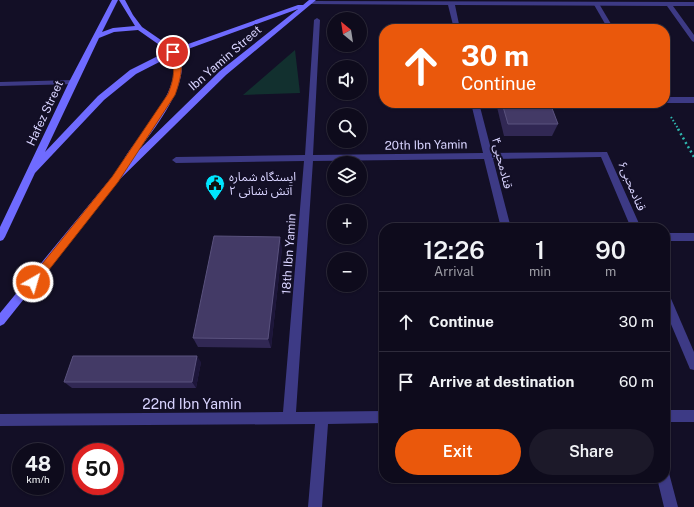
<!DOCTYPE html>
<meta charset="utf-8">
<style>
:root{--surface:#0e0b1c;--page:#1c1929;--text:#f1f3f6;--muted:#9b9ba3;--line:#2e2b3b;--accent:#ea580c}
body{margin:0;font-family:"Public Sans","Noto Sans Arabic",sans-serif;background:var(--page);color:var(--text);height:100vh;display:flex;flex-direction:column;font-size:15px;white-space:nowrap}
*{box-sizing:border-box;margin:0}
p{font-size:13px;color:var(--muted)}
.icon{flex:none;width:22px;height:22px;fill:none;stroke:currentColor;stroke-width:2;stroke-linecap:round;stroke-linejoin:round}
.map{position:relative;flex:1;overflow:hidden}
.panel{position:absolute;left:379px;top:223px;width:291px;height:260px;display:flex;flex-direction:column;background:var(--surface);border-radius:16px;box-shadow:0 1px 3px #0004,0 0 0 1px var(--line)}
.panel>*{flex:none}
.top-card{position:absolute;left:379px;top:24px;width:291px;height:84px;border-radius:16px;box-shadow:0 1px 3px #0004,0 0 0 1px var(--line);background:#ea580c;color:#fff;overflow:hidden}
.needle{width:26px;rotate:330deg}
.controls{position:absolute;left:327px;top:12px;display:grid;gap:8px}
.controls a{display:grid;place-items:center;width:40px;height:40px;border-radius:50%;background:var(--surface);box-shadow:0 1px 3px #0004,0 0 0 1px var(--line);font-size:20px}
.speed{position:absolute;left:12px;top:443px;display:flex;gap:8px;font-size:20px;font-weight:700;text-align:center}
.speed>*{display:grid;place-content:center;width:52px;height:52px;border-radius:50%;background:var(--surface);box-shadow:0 1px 3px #0004,0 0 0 1px var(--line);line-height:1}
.speed small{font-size:10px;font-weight:400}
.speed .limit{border:6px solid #d22;background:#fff;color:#111}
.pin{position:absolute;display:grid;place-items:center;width:34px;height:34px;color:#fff;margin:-17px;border:2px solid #fff;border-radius:50%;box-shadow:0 1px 4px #0007}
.me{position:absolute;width:44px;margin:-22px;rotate:38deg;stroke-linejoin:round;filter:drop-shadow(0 0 3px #0008)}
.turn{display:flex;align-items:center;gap:14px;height:84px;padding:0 16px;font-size:18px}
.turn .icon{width:52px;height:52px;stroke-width:2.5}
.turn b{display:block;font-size:28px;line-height:34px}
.eta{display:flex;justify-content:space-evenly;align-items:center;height:68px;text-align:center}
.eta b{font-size:24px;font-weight:600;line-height:28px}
.button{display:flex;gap:8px;margin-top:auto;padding:8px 16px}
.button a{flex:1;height:46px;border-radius:24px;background:var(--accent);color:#fff;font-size:16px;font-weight:600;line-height:46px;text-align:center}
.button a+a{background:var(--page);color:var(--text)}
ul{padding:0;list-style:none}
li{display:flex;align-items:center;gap:12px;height:60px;padding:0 16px;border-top:1px solid var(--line)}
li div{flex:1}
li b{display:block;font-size:15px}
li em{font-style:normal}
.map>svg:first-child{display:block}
</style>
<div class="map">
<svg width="694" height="507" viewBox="0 0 694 507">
<rect width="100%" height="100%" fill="#130f26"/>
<polygon fill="#12302f" points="295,50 300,93 243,95"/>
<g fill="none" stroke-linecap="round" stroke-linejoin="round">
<polyline stroke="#2fb8b0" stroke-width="2" stroke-dasharray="1.5 2" stroke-linecap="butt" points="671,117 679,130"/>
<polyline stroke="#2fb8b0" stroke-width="2.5" stroke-dasharray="2 3" stroke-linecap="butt" points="678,129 694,157"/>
<polygon fill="#3d3a85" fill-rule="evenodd" points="594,2 598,2 614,29 608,29 593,3"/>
<g fill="#3d3a85" fill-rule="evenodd">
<polygon points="309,1 694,2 694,6 673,6 694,35 694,42 692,41 667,6 455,5 460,29 454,29 448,5 307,4 306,3"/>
<polygon points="317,18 320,20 313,155 483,153 471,103 479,103 492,153 607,152 641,228 631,228 601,157 493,159 511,228 501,228 484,159 313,161 296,412 384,411 384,423 328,424 322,507 308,507 315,424 0,426 0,414 283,412 304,161 176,163 172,160 176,157 305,155 314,20"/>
<polygon points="73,80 77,82 76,84 0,86 0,82"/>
<rect x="665" y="97" width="29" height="6"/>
<rect x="665" y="233" width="29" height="8"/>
<polygon points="665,292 669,294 694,352 694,370 690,369 665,310"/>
<rect x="665" y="410" width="29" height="12"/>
<polygon points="665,472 669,473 678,507 664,507 657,478 665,478"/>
</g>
<path fill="#6f6bff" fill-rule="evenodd" d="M112,0H118L102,32L113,28L135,26L119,0H125L133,15L142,27L174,49L298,5H303L309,0H316L226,75L118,181L4,324L0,326V313L112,177L127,162L124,159C139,134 186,87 171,56L136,74L104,100L35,173L5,237L3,240L0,241V227L69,82ZM298,9L220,71L138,151C154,129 183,93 182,64C181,60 179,57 177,53ZM138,30L168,51L130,70L98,96L45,152L99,38L114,32Z"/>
</g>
<g fill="#312854">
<polygon points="496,103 550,103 558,124 552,136 504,136"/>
<polygon points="282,248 271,348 198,347 193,338"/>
<polygon points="201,362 196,388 72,388 64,382"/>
</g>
<g fill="#1d163a">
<polygon points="280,237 282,248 271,348 268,339"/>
<polygon points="197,356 201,362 196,388 192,382"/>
</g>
<g fill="#433a66" stroke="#5a527e">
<polygon points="502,103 550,103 558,124 508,124"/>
<polygon points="214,236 280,237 268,339 193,338"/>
<polygon points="73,356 197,356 192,382 64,382"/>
</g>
<path fill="#ea580c" stroke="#983908" d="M173,50C188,57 179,84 175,95L118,182L37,285H30V279L112,177L168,94C174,79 176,68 170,52Z"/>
<defs>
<symbol id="civic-pin" viewBox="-11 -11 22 30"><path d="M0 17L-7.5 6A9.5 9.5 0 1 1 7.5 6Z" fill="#00e5ff" stroke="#130f26"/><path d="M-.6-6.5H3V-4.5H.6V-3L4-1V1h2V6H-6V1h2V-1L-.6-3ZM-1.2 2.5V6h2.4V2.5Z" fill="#111"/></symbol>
</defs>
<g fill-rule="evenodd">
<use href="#civic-pin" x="204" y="173" width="22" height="30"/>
</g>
<g text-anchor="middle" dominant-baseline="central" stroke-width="4" stroke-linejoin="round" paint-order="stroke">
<g font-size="12" fill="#d9d4ff" stroke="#130f26">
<text transform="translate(225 58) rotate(-41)">Ibn Yamin Street</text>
<text transform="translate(45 113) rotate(-65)">Hafez Street</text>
<text transform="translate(426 145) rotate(-1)">20th Ibn Yamin</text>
<text transform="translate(502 163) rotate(76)">قنادمحبی۴</text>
<text transform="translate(632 186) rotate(67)">قنادمحبی۶</text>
<text transform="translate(289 254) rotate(-86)">18th Ibn Yamin</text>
</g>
<g font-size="12" fill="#d9d4ff" stroke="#130f26" text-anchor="start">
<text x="229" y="177">ایستگاه شماره<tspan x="229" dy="14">۲ آتش نشانی</tspan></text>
</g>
<g font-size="14" fill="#d9d4ff" stroke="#130f26">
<text x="192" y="404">22nd Ibn Yamin</text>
</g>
</g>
</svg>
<div class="controls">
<a><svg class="needle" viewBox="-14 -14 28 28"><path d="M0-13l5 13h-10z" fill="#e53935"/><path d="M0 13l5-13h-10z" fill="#9b9ba3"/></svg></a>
<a><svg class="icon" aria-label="sound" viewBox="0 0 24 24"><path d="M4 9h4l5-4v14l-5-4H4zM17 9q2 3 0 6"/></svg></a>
<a><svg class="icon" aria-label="search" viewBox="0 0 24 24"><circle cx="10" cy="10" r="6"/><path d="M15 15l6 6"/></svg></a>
<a><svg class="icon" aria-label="layers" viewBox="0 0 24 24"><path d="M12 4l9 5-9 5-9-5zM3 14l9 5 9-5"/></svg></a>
<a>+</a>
<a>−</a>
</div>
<div class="speed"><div>48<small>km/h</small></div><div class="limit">50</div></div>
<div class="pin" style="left:173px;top:52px;background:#d93025"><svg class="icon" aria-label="arrive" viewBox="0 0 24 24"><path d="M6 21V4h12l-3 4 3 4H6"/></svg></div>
<svg class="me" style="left:33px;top:282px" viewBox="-20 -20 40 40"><circle r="17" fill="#ea580c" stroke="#fff" stroke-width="3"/><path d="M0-11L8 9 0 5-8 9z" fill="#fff"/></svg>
<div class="top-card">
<div class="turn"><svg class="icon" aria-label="ahead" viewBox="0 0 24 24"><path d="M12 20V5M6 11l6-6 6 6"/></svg><div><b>30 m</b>Continue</div></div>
</div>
<section class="panel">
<div class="eta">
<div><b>12:26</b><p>Arrival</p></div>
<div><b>1</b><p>min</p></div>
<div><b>90</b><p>m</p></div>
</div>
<ul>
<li><svg class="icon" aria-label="ahead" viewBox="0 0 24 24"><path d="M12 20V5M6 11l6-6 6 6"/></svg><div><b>Continue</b></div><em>30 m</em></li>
<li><svg class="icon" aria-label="arrive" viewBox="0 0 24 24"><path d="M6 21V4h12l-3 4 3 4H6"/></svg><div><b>Arrive at destination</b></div><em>60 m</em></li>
</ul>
<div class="button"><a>Exit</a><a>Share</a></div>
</section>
</div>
